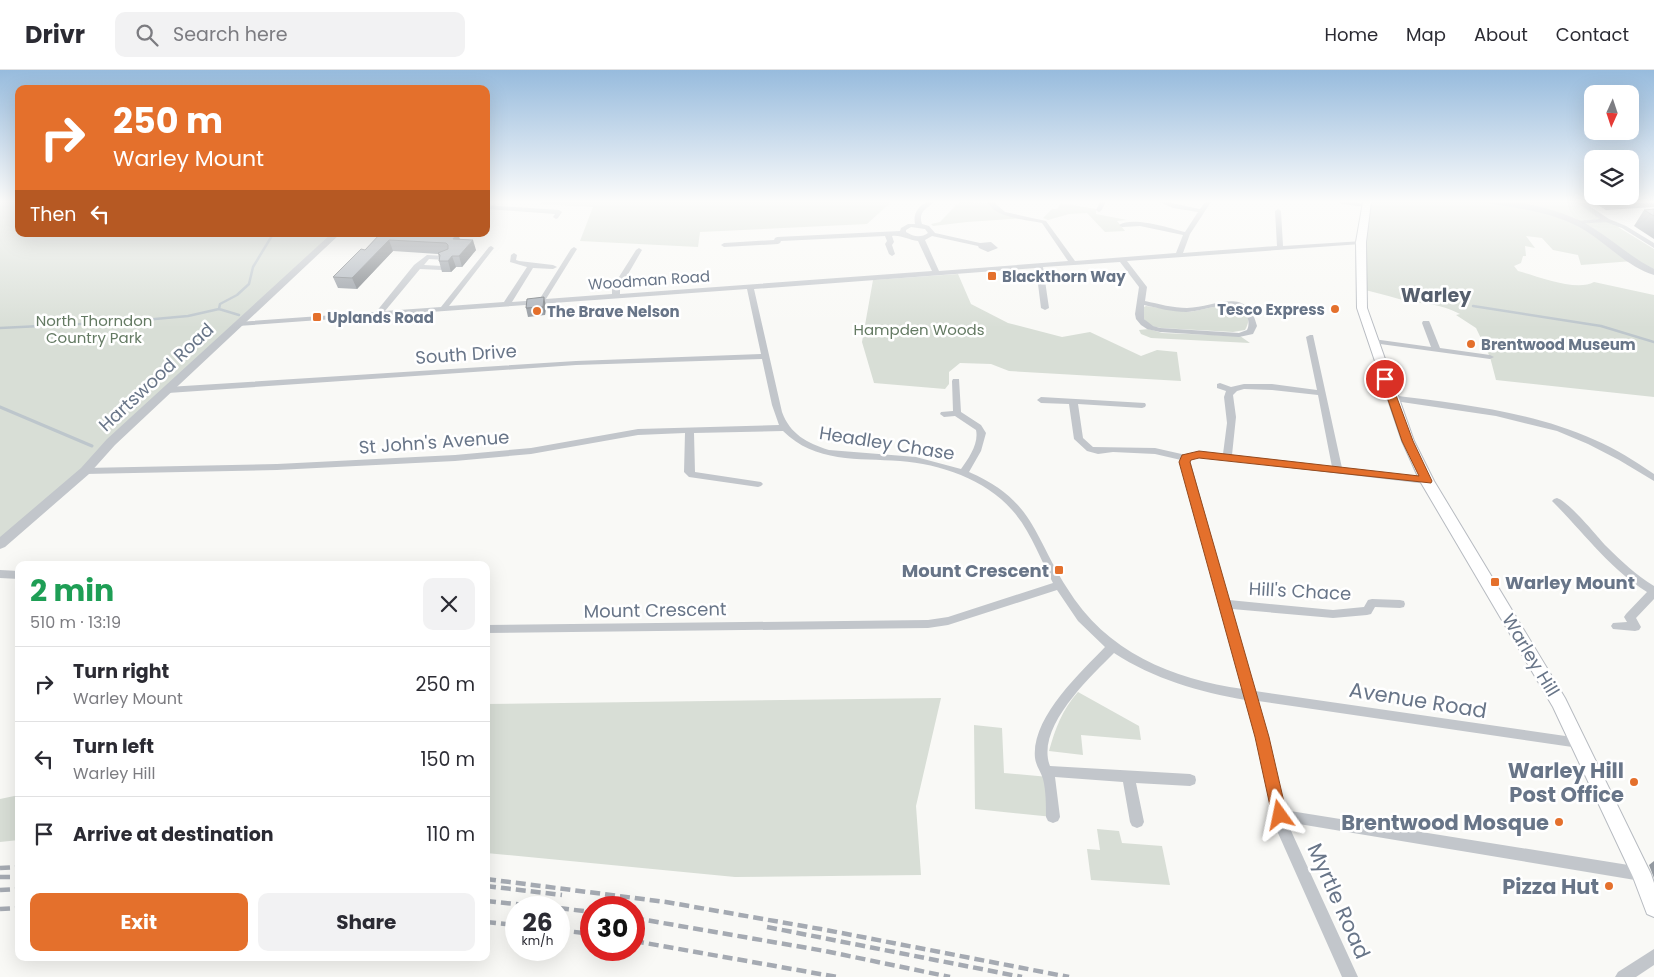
<!DOCTYPE html>
<meta charset="utf-8">
<style>
:root{--surface:#fff;--page:#f2f2f3;--text:#2b2b33;--muted:#7c7c81;--line:#e1e1e2;--accent:#e4702c}
body{margin:0;font-family:Poppins,sans-serif;background:var(--page);color:var(--text);height:100vh;display:flex;flex-direction:column;font-size:19px;white-space:nowrap}
*{box-sizing:border-box;margin:0}
p{font-size:16px;color:var(--muted)}
.icon{flex:none;width:28px;height:28px;fill:none;stroke:currentColor;stroke-width:2;stroke-linecap:round;stroke-linejoin:round}
.map{position:relative;flex:1;overflow:hidden}
.sheet{position:absolute;left:15px;top:491px;width:475px;height:400px;display:flex;flex-direction:column;background:var(--surface);border-radius:10px;box-shadow:0 5px 20px #0002}
.sheet>*{flex:none}
.hud{position:absolute;left:15px;top:15px;width:475px;height:152px;border-radius:10px;box-shadow:0 5px 20px #0002;background:#e4702c;color:#fff;overflow:hidden}
.needle{width:32px;rotate:183deg}
.controls{position:absolute;left:1584px;top:15px;display:grid;gap:10px}
.controls a{display:grid;place-items:center;width:55px;height:55px;border-radius:10px;background:var(--surface);box-shadow:0 5px 20px #0002;font-size:25px}
.speed{position:absolute;left:505px;top:826px;display:flex;gap:10px;font-size:25px;font-weight:700;text-align:center}
.speed>*{display:grid;place-content:center;width:65px;height:65px;border-radius:50%;background:var(--surface);box-shadow:0 5px 20px #0002;line-height:1}
.speed small{font-size:12px;font-weight:400}
.speed .limit{border:8px solid #d22;background:#fff;color:#111}
.pin{position:absolute;display:grid;place-items:center;width:42px;height:42px;color:#fff;margin:-21px;border:2px solid #fff;border-radius:50%;box-shadow:0 1px 5px #0007}
.me{position:absolute;width:55px;margin:-28px;rotate:348deg;stroke-linejoin:round;filter:drop-shadow(0 0 4px #0008)}
.turn{display:flex;align-items:center;gap:18px;height:105px;padding:0 15px;font-size:22px}
.turn .icon{width:65px;height:65px;stroke-width:2.5}
.turn b{display:block;font-size:35px;line-height:42px}
.then{display:flex;align-items:center;height:48px;padding:0 15px;background:#0003;gap:10px;font-size:19px}
.round{display:grid;place-items:center;flex:none;width:52px;height:52px;border-radius:10px;background:var(--page)}
.head{display:flex;align-items:center;justify-content:space-between;height:85px;padding:0 15px}
h1{font-size:30px;font-weight:700;line-height:38px;color:#1e9e55}
.primary-button{display:flex;gap:10px;margin-top:auto;padding:10px 15px}
.primary-button a{flex:1;height:58px;border-radius:10px;background:var(--accent);color:#fff;font-size:20px;font-weight:700;line-height:58px;text-align:center}
.primary-button a+a{background:var(--page);color:var(--text)}
ul{padding:0;list-style:none}
li{display:flex;align-items:center;gap:15px;height:75px;padding:0 15px;border-top:1px solid var(--line)}
li div{flex:1}
li b{display:block;font-size:19px}
li em{font-style:normal}
header{display:flex;align-items:center;gap:30px;box-sizing:border-box;height:70px;padding:0 25px;background:var(--surface);border-bottom:1px solid var(--line)}
header strong{font-size:24px}
nav{display:flex;gap:28px;margin-inline-start:auto;font-size:18px}
.search{width:350px;height:45px;background:var(--page);display:flex;align-items:center;gap:12px;box-sizing:border-box;padding:0 18px;border-radius:10px;color:var(--muted);font-size:19px}
.map>svg:first-child{display:block}
</style>
<header>
<strong>Drivr</strong>
<div class="search"><svg class="icon" aria-label="search" viewBox="0 0 24 24"><circle cx="10" cy="10" r="6"/><path d="M15 15l6 6"/></svg>Search here</div>
<nav><a>Home</a><a>Map</a><a>About</a><a>Contact</a></nav>
</header>
<div class="map">
<svg width="1654" height="907" viewBox="0 0 1654 907">
<rect width="100%" height="100%" fill="#f9f9f6"/>
<g fill="#d8ded6">
<polygon points="0,132 19,132 19,164 337,164 0,474"/>
<polygon points="543,132 891,132 867,154 700,162 698,177 580,171 593,137 540,134"/>
<polygon points="959,132 991,133 996,140 1026,148 967,152 933,156 931,154 940,152"/>
<path d="M1367,132H1579L1607,150L1624,157H1618L1654,179V202L1633,191L1581,195L1578,185L1553,180L1542,168L1526,166L1535,178L1525,176L1526,186H1523L1521,193L1514,196L1518,201C1538,206 1576,222 1594,212L1654,225V327L1496,310L1490,287L1476,258L1456,245L1460,244C1438,232 1422,235 1399,229C1386,225 1374,222 1360,219Z"/>
<polygon points="1061,133 1096,139 1096,144 1127,150 1117,151 1125,161 1105,162 1087,143 1069,144 1048,150 1043,148 1052,139 1057,139"/>
<polygon points="958,204 971,234 1008,253 1062,267 1090,262 1141,286 1157,280 1177,282 1181,311 1009,301 991,294 960,293 949,302 949,314 945,319 874,313 862,272 873,210"/>
<path d="M1223,235C1237,236 1256,242 1245,260L1233,262L1161,258L1151,256L1144,249V237L1146,236L1190,242Z"/>
<polygon points="1149,259 1162,263 1240,266 1250,273 1151,268 1141,264 1139,260"/>
<path d="M1078,622L1139,656L1141,670L1081,665L1083,685L1049,681C1055,659 1062,640 1078,622Z"/>
<polygon points="941,628 916,736 921,805 735,807 486,783 486,634"/>
<polygon points="974,655 1002,658 1004,703 1049,707 1053,747 975,739"/>
<polygon points="19,725 19,770 0,772 0,729"/>
<polygon points="1097,759 1119,761 1122,773 1162,776 1170,815 1091,810 1087,779 1100,780"/>
</g>
<g fill="none" stroke-linecap="round" stroke-linejoin="round">
<g stroke="#bdc6cc" stroke-width="2.5">
<polyline points="1473,236 1601,256 1654,272"/>
<polyline points="239,245 219,239 220,234 237,225 249,214 253,197 273,164"/>
<polyline points="133,251 188,246 219,239"/>
<polyline points="0,258 122,252"/>
</g>
<polyline stroke="#bdc6cc" stroke-width="3" points="0,337 92,376"/>
<defs>
<polygon id="secondary" points="1363,132 1371,132 1366,172 1367,238 1414,371 1434,411 1565,628 1651,804 1654,813 1654,847 1647,844 1633,807 1553,637 1420,411 1402,371 1357,238 1356,172"/>
</defs>
<use href="#secondary" stroke="#b7bbc1" stroke-width="2"/>
<g fill="#c2c6cb" fill-rule="evenodd">
<path d="M927,132H934C926,139 918,142 922,154L929,156L935,163L980,173L991,172L998,178L988,182L979,178L978,176L932,166L925,170L939,201L1068,191L1042,153C1028,150 992,147 988,132H994L1005,142L1046,151L1075,191L1176,183L1183,165L1140,156L1122,157L1119,155C1133,146 1169,158 1185,162L1198,142L1173,138L1161,133L1160,132H1167L1200,139L1205,132H1211L1190,164L1183,183L1277,176L1275,141L1278,139L1281,141L1283,176L1363,171V173L1361,174L1127,191L1147,217L1145,231C1159,234 1173,238 1187,238C1216,237 1247,215 1257,256L1253,264L1239,267L1160,262L1147,259L1141,255L1136,249L1135,244L1139,217L1120,192L1043,197L1049,238L1045,240L1041,238L1036,198L754,219L782,342C790,364 807,373 829,380L916,387L961,399C969,388 979,373 976,360L955,346L944,347L940,344L941,342L953,341L952,311L953,309H959L961,342L981,355L986,363L981,381L969,402C1034,430 1033,465 1067,518C1106,582 1172,609 1243,619L1220,537L1218,534L1219,532L1181,390L1155,384L1113,382L1098,384L1087,381L1074,369L1069,334L1041,333L1037,330L1041,327L1145,333L1146,335L1145,337L1142,338L1078,334L1083,368L1093,377L1155,378L1186,385L1199,381L1223,384L1227,353L1224,327L1226,321L1217,318V314L1220,313L1231,317L1244,314H1272L1317,320L1306,267L1310,265H1313L1342,398L1427,408L1432,411L1427,414L1199,387L1190,390L1229,530L1333,540L1364,537L1368,530L1372,529L1400,530L1404,531L1405,534L1404,537L1400,538L1375,537L1371,544L1367,545L1333,548L1232,539L1255,621L1579,668L1583,669L1585,673L1583,677L1579,678L1258,631L1268,667L1284,740L1641,797L1646,799L1648,804L1646,809L1641,811L1287,752L1358,907H1342L1274,754L1256,667L1246,630C1199,622 1154,609 1114,583C1090,607 1035,658 1050,696L1190,704L1195,706L1196,710L1195,714L1190,716L1136,713L1144,752L1142,756L1137,758L1132,756L1130,752L1123,712L1055,707L1060,747L1058,751L1053,753L1048,751L1046,747C1046,735 1046,721 1043,709C1041,702 1036,696 1035,688C1031,648 1080,603 1105,577L1078,551L1057,520L948,555L928,558L486,563V555L928,550L948,547L1053,513C1040,489 1031,461 1012,440C985,409 940,394 900,391C858,388 815,393 783,361L694,363L695,402L761,412L763,414L761,416L758,417L689,407L684,402L685,363L638,365L531,384L455,391L277,400L85,404L80,401L85,398L277,394L455,385L531,378L638,359L779,355L772,335L762,289L576,295L168,323L164,320L168,317L576,291L761,284L747,219L238,256L234,254L238,252L376,242L414,195L427,185L447,186L451,188L447,190L429,189L424,195L442,196V200L420,199L385,241L441,237L489,177L491,176L494,178L449,236L504,232L527,197L510,192L511,185L514,183L517,185L516,190L519,191L553,195L557,197L553,199L533,198L512,232L539,230L571,179L574,177L577,179L546,229L612,224V218L636,180L639,178L642,180L620,218V224L932,201L918,171C908,170 902,165 892,166L894,172L892,175L895,184L892,186L889,184L885,174L887,171L885,166L781,171L780,173L778,174L724,177L721,175L724,173L774,170L775,168L777,167L900,161L901,158L908,154H915C913,143 918,137 927,132ZM911,157L925,159L928,163C921,168 914,167 906,162V160ZM1144,235C1158,238 1172,242 1186,242C1202,242 1239,225 1247,246C1249,251 1249,256 1247,260L1239,263L1160,258L1153,256L1144,249ZM1244,319L1272,320L1318,325L1332,397L1232,385L1236,347L1233,325L1237,321Z"/>
<polygon points="1100,132 1106,132 1101,141 1099,142 1096,140"/>
<polygon points="1339,132 1353,132 1368,135 1365,137 1342,134"/>
<polygon points="1576,132 1583,132 1609,149 1626,156 1654,173 1654,178 1622,158 1606,152 1576,154 1576,152 1578,151 1600,149"/>
<polygon points="486,135 559,140 562,142 558,148 556,149 553,147 555,144 486,139"/>
<polygon points="1423,251 1429,251 1430,253 1440,278 1490,285 1494,287 1490,289 1373,273 1369,271 1373,269 1431,277 1422,253"/>
<path d="M1391,325C1460,334 1531,341 1595,370C1616,379 1635,391 1654,404V411L1619,390L1588,374L1557,361L1496,346L1388,330L1387,328Z"/>
<path d="M1557,428C1569,432 1596,465 1606,476C1621,491 1636,505 1654,516V529L1636,548L1641,557L1639,560L1635,561L1613,559L1611,556L1613,553L1627,552L1624,547L1626,544L1647,522C1610,499 1584,463 1554,433L1552,431L1554,429Z"/>
<polygon points="0,500 19,501 19,509 0,508"/>
<polygon points="1654,879 1654,895 1636,907 1615,907 1618,902"/>
</g>
<g fill="#c2c6cb" fill-rule="evenodd">
<path d="M1487,132C1518,128 1567,141 1593,158C1614,171 1632,188 1654,199V205C1628,197 1608,175 1586,161C1558,143 1524,139 1491,134Z"/>
<polygon points="331,164 340,164 115,375 89,404 5,477 0,479 0,467 81,398 107,369"/>
</g>
<use href="#secondary" fill="#fff" fill-rule="evenodd"/>
<g stroke="#a5aab2" stroke-width="4.5" stroke-dasharray="10 5" stroke-linecap="butt">
<polyline points="0,798 19,797"/>
<polyline points="0,807 19,807"/>
<polyline points="486,809 666,832 826,860 1069,907"/>
<polyline points="486,816 562,825"/>
<polyline points="0,820 19,819"/>
<polyline points="486,831 554,838"/>
<polyline points="559,838 591,842"/>
<polyline points="0,839 19,838"/>
<polyline points="634,848 825,881 950,907"/>
<polyline points="486,852 516,855"/>
<polyline points="767,857 1022,907"/>
<polyline points="559,860 591,864"/>
<polyline points="634,871 837,907"/>
</g>
</g>
<g fill="#9399a0">
<polygon points="1593,132 1654,132 1654,137 1606,140"/>
<polygon points="1654,139 1654,169 1634,156 1644,140"/>
<polygon points="380,164 458,164 460,169 476,180 462,197 456,197 451,202 442,202 439,191 439,188 438,184 393,181 357,219 338,218 333,207 365,180"/>
<polygon points="546,236 545,245 528,247 526,238"/>
<polygon points="1654,791 1654,808 1649,795"/>
</g>
<g fill="#787d82">
<polygon points="457,164 458,164 461,174 453,169"/>
<polygon points="389,170 393,181 357,219 352,208"/>
<polygon points="473,170 476,180 462,197 459,186"/>
<polygon points="452,186 456,197 451,202 448,191"/>
<polygon points="544,227 546,236 545,245 543,237"/>
</g>
<g fill="#abb2ba" stroke="#787d82">
<polygon points="1654,139 1654,146 1644,140"/>
<polygon points="380,164 457,164 453,169 473,170 459,186 452,186 448,191 439,191 440,185 438,183 448,179 448,175 446,173 389,170 352,208 333,207 361,179 365,180"/>
<polygon points="544,227 543,237 526,238 527,229"/>
</g>
<linearGradient id="sky" x2="0" y2="1"><stop stop-color="#97bbdd"/><stop offset="0.51" stop-color="#fcfcfb"/><stop offset="1" stop-color="#fcfcfb" stop-opacity="0"/></linearGradient>
<rect width="1654" height="258" fill="url(#sky)"/>
<polygon fill="#e4702c" stroke="#94491d" points="1385,306 1390,309 1413,371 1432,411 1431,413 1199,388 1191,390 1190,392 1269,667 1287,745 1285,750 1280,752 1274,750 1272,745 1255,667 1179,392 1182,385 1199,381 1419,406 1402,371 1381,309"/>
<g fill="#e4702c" stroke="#fff" stroke-width="2">
<rect x="987" y="201" width="10" height="10" rx="2.5"/>
<circle cx="1335" cy="239" r="5"/>
<circle cx="537" cy="241" r="5"/>
<rect x="312" y="242" width="10" height="10" rx="2.5"/>
<circle cx="1471" cy="274" r="5"/>
<rect x="1054" y="495" width="10" height="10" rx="2.5"/>
<rect x="1490" y="507" width="10" height="10" rx="2.5"/>
<circle cx="1634" cy="712" r="5"/>
<circle cx="1559" cy="752" r="5"/>
<circle cx="1609" cy="816" r="5"/>
</g>
<g text-anchor="middle" dominant-baseline="central" stroke-width="5" stroke-linejoin="round" paint-order="stroke">
<g font-size="15" font-weight="bold" fill="#687588" stroke="#fff" text-anchor="start">
<text x="1002" y="206">Blackthorn Way</text>
<text x="1325" y="239" text-anchor="end">Tesco Express</text>
<text x="547" y="241">The Brave Nelson</text>
<text x="327" y="247">Uplands Road</text>
<text x="1481" y="274">Brentwood Museum</text>
</g>
<g font-size="15" fill="#687588" stroke="#fff">
<text transform="translate(649 210) rotate(-4)">Woodman Road</text>
</g>
<g font-size="15" fill="#647a63" stroke="#fff">
<text x="94" y="250">North Thorndon<tspan x="94" dy="17">Country Park</tspan></text>
<text x="919" y="259">Hampden Woods</text>
</g>
<g font-size="18" fill="#687588" stroke="#fff">
<text transform="translate(466 284) rotate(-4)">South Drive</text>
<text transform="translate(156 307) rotate(-43)">Hartswood Road</text>
<text transform="translate(434 372) rotate(-4)">St John's Avenue</text>
<text transform="translate(887 373) rotate(9)">Headley Chase</text>
<text transform="translate(1300 521) rotate(3)">Hill's Chace</text>
<text transform="translate(655 540) rotate(-1)">Mount Crescent</text>
<text transform="translate(1531 585) rotate(59)">Warley Hill</text>
</g>
<g font-size="18" font-weight="bold" fill="#687588" stroke="#fff" text-anchor="end">
<text x="1049" y="500">Mount Crescent</text>
<text x="1505" y="512" text-anchor="start">Warley Mount</text>
</g>
<g font-size="19" font-weight="bold" fill="#565f6d" stroke="#fff">
<text x="1436" y="225">Warley</text>
</g>
<g font-size="21" fill="#687588" stroke="#fff">
<text transform="translate(1418 630) rotate(9)">Avenue Road</text>
<text transform="translate(1339 831) rotate(66)">Myrtle Road</text>
</g>
<g font-size="21" font-weight="bold" fill="#687588" stroke="#fff" text-anchor="end">
<text x="1624" y="700">Warley Hill<tspan x="1624" dy="24">Post Office</tspan></text>
<text x="1549" y="752">Brentwood Mosque</text>
<text x="1599" y="816">Pizza Hut</text>
</g>
</g>
</svg>
<div class="controls">
<a><svg class="needle" viewBox="-14 -14 28 28"><path d="M0-13l5 13h-10z" fill="#e53935"/><path d="M0 13l5-13h-10z" fill="#7c7c81"/></svg></a>
<a><svg class="icon" aria-label="layers" viewBox="0 0 24 24"><path d="M12 4l9 5-9 5-9-5zM3 14l9 5 9-5"/></svg></a>
</div>
<div class="speed"><div>26<small>km/h</small></div><div class="limit">30</div></div>
<div class="pin" style="left:1385px;top:309px;background:#d93025"><svg class="icon" aria-label="arrive" viewBox="0 0 24 24"><path d="M6 21V4h12l-3 4 3 4H6"/></svg></div>
<svg class="me" style="left:1280px;top:745px" viewBox="-20 -20 40 40"><path d="M0-17L14 15 0 8-14 15z" fill="#e4702c" stroke="#fff" stroke-width="4"/></svg>
<div class="hud">
<div class="turn"><svg class="icon" aria-label="right" viewBox="0 0 24 24"><path d="M7 20v-9h11M14 6l5 5-5 5"/></svg><div><b>250 m</b>Warley Mount</div></div>
<div class="then">Then<svg class="icon" aria-label="left" viewBox="0 0 24 24"><path d="M17 20v-9H6M10 6l-5 5 5 5"/></svg></div>
</div>
<section class="sheet">
<div class="head"><div><h1>2 min</h1><p>510 m · 13:19</p></div><a class="round"><svg class="icon" aria-label="close" viewBox="0 0 24 24"><path d="M6 6l12 12M18 6L6 18"/></svg></a></div>
<ul>
<li><svg class="icon" aria-label="right" viewBox="0 0 24 24"><path d="M7 20v-9h11M14 6l5 5-5 5"/></svg><div><b>Turn right</b><p>Warley Mount</p></div><em>250 m</em></li>
<li><svg class="icon" aria-label="left" viewBox="0 0 24 24"><path d="M17 20v-9H6M10 6l-5 5 5 5"/></svg><div><b>Turn left</b><p>Warley Hill</p></div><em>150 m</em></li>
<li><svg class="icon" aria-label="arrive" viewBox="0 0 24 24"><path d="M6 21V4h12l-3 4 3 4H6"/></svg><div><b>Arrive at destination</b></div><em>110 m</em></li>
</ul>
<div class="primary-button"><a>Exit</a><a>Share</a></div>
</section>
</div>
